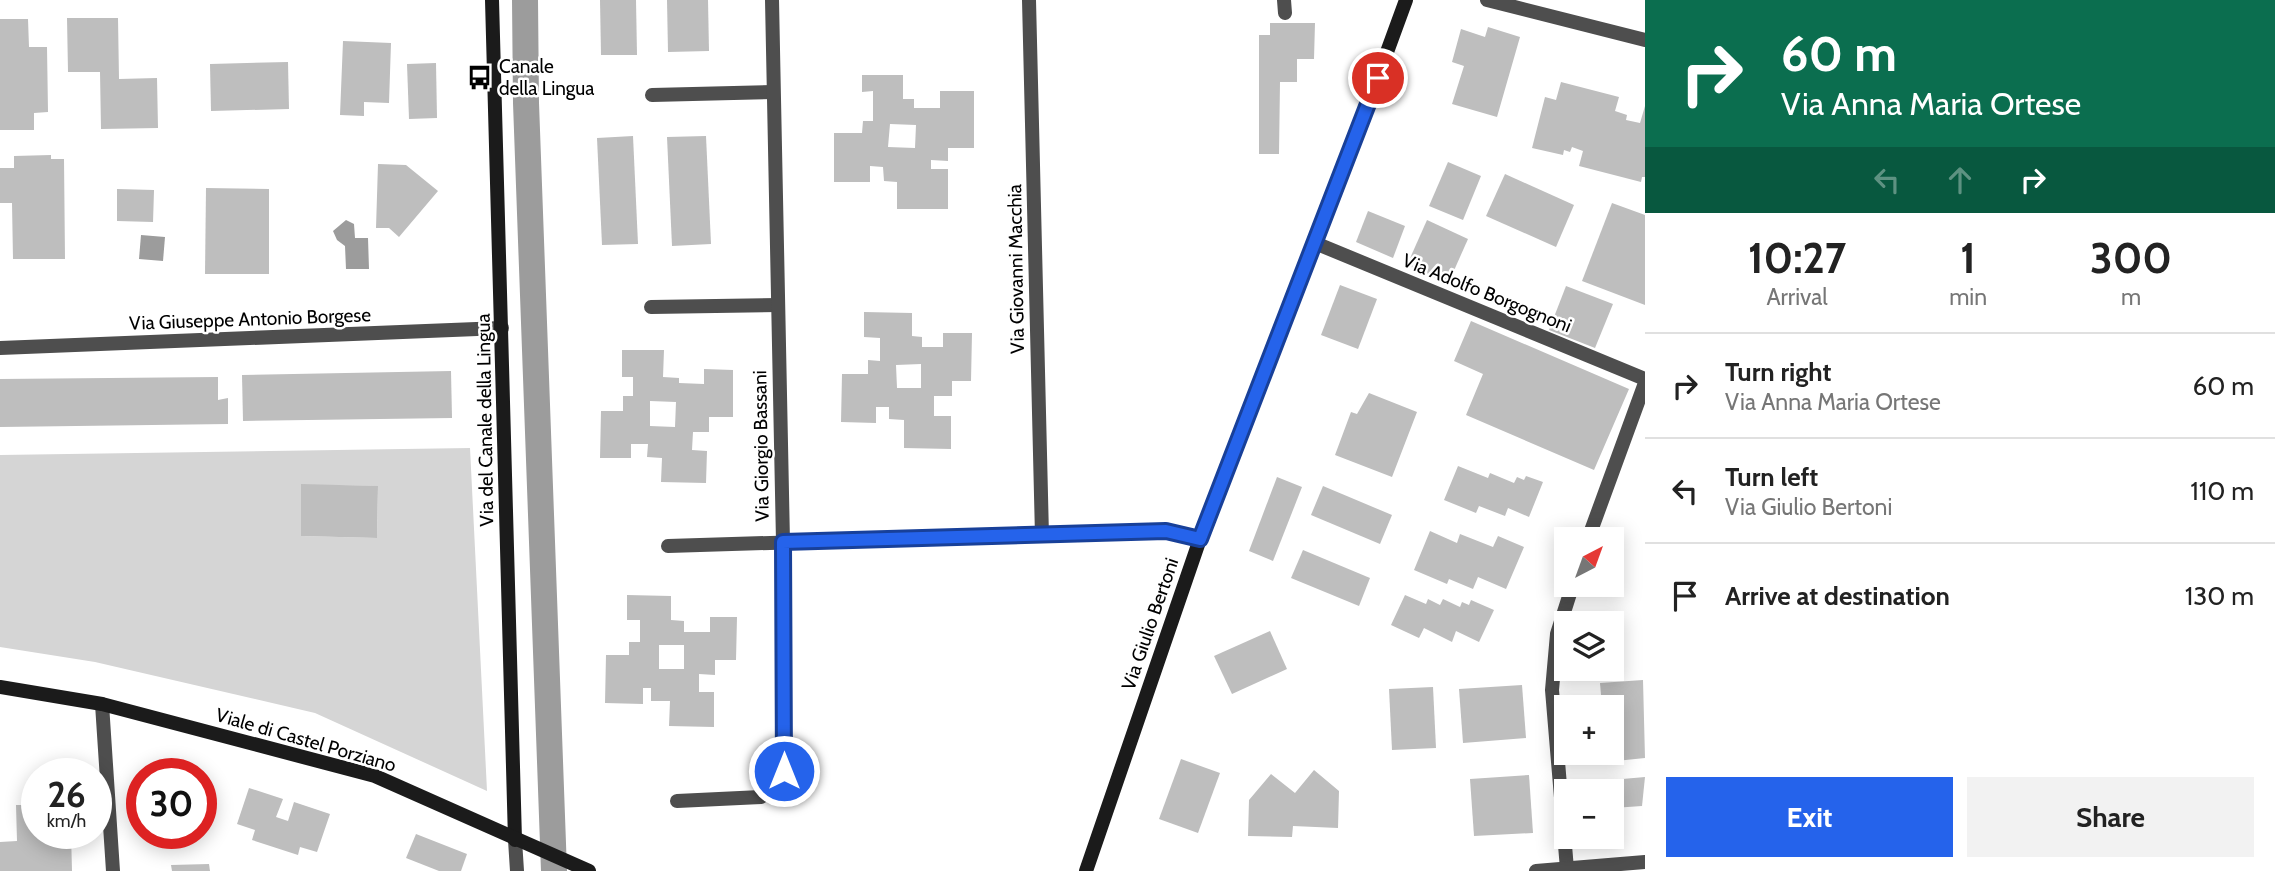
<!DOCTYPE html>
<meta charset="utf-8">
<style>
:root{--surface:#fff;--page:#f2f2f2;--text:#222;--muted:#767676;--line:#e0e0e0;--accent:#2563eb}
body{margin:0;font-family:Cabin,sans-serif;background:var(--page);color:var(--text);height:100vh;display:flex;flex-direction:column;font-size:26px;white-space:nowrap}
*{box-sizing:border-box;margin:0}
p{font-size:23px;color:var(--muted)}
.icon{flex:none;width:38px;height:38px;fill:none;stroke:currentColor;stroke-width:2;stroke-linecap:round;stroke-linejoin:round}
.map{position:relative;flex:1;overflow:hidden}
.details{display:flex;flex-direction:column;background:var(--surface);width:630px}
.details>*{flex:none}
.banner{background:#0b6e4f;color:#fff;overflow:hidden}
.needle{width:46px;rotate:41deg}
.tools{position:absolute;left:1554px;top:527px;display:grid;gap:14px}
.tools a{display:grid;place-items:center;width:70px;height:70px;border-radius:0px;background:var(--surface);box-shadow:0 4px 18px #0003;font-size:35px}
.speed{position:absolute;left:21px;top:758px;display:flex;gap:14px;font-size:35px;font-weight:700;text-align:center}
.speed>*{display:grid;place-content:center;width:91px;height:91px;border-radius:50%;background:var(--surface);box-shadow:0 4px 18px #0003;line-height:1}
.speed small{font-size:18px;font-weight:400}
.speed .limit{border:10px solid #d22;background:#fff;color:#111}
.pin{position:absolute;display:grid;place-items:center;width:60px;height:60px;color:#fff;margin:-30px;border:4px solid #fff;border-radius:50%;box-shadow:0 2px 7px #0007}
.me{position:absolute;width:77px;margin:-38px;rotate:0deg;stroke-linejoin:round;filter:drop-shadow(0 0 5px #0008)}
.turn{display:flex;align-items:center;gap:24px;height:147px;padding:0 21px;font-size:32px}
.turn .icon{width:91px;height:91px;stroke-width:2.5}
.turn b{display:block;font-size:49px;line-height:60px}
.lanes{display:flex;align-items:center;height:66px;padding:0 21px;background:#0003;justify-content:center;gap:35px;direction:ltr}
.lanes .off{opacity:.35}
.eta{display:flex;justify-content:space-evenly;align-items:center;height:119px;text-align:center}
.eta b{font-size:42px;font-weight:700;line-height:49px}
.primary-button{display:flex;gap:14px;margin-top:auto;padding:14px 21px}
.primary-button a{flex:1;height:80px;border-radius:0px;background:var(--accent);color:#fff;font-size:28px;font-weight:700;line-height:80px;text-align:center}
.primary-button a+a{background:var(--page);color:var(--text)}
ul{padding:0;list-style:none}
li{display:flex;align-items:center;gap:21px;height:105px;padding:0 21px;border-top:2px solid var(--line)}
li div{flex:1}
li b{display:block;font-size:26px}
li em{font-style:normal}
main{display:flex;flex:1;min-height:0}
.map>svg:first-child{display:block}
</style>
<main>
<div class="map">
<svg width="1645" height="871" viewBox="0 0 1645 871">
<rect width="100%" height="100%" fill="#fff"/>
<path fill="#d5d5d5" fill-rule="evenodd" d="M470,448L487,791L315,713L95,662L0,647V455ZM301,485L378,486L377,538L301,536Z"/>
<g fill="#9c9c9c">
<polygon points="346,220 354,224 355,238 368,238 369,269 346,269 345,246 337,240 333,231"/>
<polygon points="141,235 165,237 163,261 139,259"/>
</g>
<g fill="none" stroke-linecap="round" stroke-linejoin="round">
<polyline stroke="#9c9c9c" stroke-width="26" points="525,0 526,103 554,871"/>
</g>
<g fill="#bebebe" fill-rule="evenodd">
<polygon points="600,0 636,0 637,55 601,55"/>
<polygon points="667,0 708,0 709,51 668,52"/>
<polygon points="67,18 118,18 119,79 157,78 158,128 101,129 100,72 68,72"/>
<polygon points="0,19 28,19 29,47 47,47 48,112 34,113 34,130 0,130"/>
<polygon points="1270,23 1315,23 1314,59 1297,59 1297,82 1280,82 1279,154 1259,154 1259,35 1270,35"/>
<polygon points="1488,27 1520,37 1497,117 1452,104 1464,66 1452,62 1461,29 1485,37"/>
<polygon points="343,41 391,43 389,103 364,102 364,116 340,115"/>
<polygon points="288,62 289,109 211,111 210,64"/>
<polygon points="436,63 437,118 409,119 407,64"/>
<path d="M862,75H903V99H914V108H940V91H974V148H948V161L931,160V169H948V209H897V182L884,181L883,167L870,166V182H834V133H862L863,121H873V91L862,92ZM890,124L916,125L915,148L888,147Z"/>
<polygon points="1561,82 1619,97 1615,111 1627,115 1626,120 1640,123 1645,106 1645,177 1642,177 1641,182 1579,166 1583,151 1572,147 1570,152 1564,150 1563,155 1532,148 1545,97 1556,100"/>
<polygon points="633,136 638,244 602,245 597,138"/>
<polygon points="706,136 711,244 672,246 667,137"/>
<polygon points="51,155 51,159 64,159 65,259 13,259 12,203 0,203 0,168 14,168 14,156"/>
<polygon points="1448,162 1481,176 1463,220 1429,206"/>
<polygon points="378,164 406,165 438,191 399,237 389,228 376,228"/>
<polygon points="1505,174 1574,205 1556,247 1486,216"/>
<polygon points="206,188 269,189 269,274 205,274"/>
<polygon points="117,189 154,190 153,222 117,221"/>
<polygon points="1612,203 1645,215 1645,305 1582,281"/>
<polygon points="1368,211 1405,226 1393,258 1356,242"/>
<polygon points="1427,220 1468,239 1448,284 1407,265"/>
<polygon points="1340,285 1377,299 1358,349 1321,335"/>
<polygon points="1566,286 1613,304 1595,348 1549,330"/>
<path d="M864,312L912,313V336L922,337V347H943V333H972L971,381H952V396H934V416H951V449L904,448V420L889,419V407H876V423L841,422L842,374H868V360L880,361V338L864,337ZM921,364V388H897L896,365Z"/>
<polygon points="1471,321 1629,389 1594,470 1466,415 1483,374 1454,361"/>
<path d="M622,350H664L663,377L679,378V383L704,384V369L733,370V417H709V432H693L692,450L707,451L706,483L661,482L662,458L647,457L648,444H631V458H600L601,411H623V396H633V377H622ZM650,401L676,402L675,427L650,426Z"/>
<polygon points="451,371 452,418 243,421 242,375"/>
<polygon points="218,377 218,400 228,398 228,424 0,427 0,379"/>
<polygon points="1369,393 1417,412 1392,477 1335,455 1351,412 1357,414"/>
<polygon points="1458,466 1488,478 1490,473 1514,483 1517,477 1524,480 1526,476 1543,482 1529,517 1508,508 1505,516 1479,506 1476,513 1444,500"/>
<polygon points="1277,477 1302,487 1273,561 1249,551"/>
<polygon points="301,484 378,486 377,538 301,536"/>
<polygon points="1323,486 1392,515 1380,544 1311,515"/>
<polygon points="1430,531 1457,543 1460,534 1493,547 1498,536 1524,547 1506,589 1478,577 1473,589 1449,579 1447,584 1414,570"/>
<polygon points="1303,550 1370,578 1359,606 1291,578"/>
<path d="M627,595L671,596V620L684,621V632H710V617H737L736,660H715V675L699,674V692H714V727L669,726L670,701H651V688H643V704L605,703L606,655H629V642H640V620H627ZM659,645H684V669H659Z"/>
<polygon points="1405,595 1426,604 1428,599 1440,605 1443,599 1460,607 1462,602 1469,605 1471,600 1494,610 1479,642 1456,631 1452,642 1424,628 1419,638 1391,625"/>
<polygon points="1270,631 1287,669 1232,694 1214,656"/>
<polygon points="1643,680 1645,758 1606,762 1605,752 1612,752 1612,707 1602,707 1600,683"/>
<polygon points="1522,685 1526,738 1463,743 1459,689"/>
<polygon points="1433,687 1436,748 1392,750 1389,689"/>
<polygon points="1181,759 1220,773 1198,833 1159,819"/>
<polygon points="1314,770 1339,791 1338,828 1293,826 1292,837 1248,836 1249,800 1271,774 1295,793"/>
<polygon points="1529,775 1533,833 1474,836 1470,779"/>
<polygon points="1645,777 1642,806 1613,808 1611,780"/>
<polygon points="249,788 283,799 276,817 288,821 294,802 330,814 317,852 300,847 298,855 252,840 255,830 237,824"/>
<polygon points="16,805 37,805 37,833 71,833 72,871 0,871 0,842 17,841"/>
<polygon points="416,834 467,854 461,871 439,871 406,858"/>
<polygon points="209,864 210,871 172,871 171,865"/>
</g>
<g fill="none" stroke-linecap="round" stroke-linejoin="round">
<g stroke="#4e4e4e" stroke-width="14">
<polyline points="1029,0 1042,536"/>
<polyline points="1284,0 1285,13"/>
<polyline points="1487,0 1645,40"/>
<polyline points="652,95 773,92"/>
<polyline points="1315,243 1645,379"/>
<polyline points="651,307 778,305"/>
<polyline points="0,348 502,328"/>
<polyline points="1588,539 1645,383"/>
<polyline points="668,546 1166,531 1200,539"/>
<polyline points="102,704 113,871"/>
<polyline points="677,801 761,797 776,787 784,771 783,542 772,0"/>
<polyline points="515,840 517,871"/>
<polyline points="1567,869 1552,690 1557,634 1573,584"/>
<polyline points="1536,871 1645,862"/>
</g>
<g stroke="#1b1b1b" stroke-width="14">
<polyline points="492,0 515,840"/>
<polyline points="0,687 102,704 375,776 589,871"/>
<polyline points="1086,871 1200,539 1349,156 1406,0"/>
</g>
</g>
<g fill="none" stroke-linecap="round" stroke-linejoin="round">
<defs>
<polyline id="route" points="784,771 783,542 1166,531 1200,539 1378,78"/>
</defs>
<use href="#route" stroke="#184099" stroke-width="18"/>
<use href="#route" stroke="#2563eb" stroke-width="12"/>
</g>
<defs>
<symbol id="bus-bare" viewBox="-9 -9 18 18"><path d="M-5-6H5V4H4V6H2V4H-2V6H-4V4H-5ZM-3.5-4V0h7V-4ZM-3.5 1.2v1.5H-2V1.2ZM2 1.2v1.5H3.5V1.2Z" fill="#000" stroke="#fff" stroke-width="2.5" paint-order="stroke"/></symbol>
</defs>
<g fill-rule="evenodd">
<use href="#bus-bare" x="462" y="60" width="35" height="35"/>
</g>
<g text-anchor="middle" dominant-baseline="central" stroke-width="5" stroke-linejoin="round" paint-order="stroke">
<g font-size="19" fill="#000" stroke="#fff" text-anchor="start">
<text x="499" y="66">Canale<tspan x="499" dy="22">della Lingua</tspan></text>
</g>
<g font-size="19" fill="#000" stroke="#fff">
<text transform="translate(1016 269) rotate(-91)">Via Giovanni Macchia</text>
<text transform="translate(1487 293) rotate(22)">Via Adolfo Borgognoni</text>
<text transform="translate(250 319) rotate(-2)">Via Giuseppe Antonio Borgese</text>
<text transform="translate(485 420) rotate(-91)">Via del Canale della Lingua</text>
<text transform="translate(761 446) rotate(-91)">Via Giorgio Bassani</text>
<text transform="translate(1150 624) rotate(-71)">Via Giulio Bertoni</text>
<text transform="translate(306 740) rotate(16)">Viale di Castel Porziano</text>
</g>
</g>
</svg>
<div class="tools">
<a><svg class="needle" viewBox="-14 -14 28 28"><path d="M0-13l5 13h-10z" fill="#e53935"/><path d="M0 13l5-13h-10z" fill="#767676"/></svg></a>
<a><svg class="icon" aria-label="layers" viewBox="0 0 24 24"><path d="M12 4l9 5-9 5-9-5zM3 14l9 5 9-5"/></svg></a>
<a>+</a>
<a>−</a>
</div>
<div class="speed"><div>26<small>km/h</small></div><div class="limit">30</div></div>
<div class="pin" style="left:1378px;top:78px;background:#d93025"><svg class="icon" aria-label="arrive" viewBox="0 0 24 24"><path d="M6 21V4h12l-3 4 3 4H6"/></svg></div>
<svg class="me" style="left:784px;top:771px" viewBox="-20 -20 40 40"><circle r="17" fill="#2563eb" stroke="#fff" stroke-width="3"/><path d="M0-11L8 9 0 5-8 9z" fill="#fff"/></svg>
</div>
<section class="details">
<div class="banner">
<div class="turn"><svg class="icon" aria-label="right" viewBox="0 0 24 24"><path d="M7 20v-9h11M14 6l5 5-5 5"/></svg><div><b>60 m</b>Via Anna Maria Ortese</div></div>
<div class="lanes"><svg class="icon off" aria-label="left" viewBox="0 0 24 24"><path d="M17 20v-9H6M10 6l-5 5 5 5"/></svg><svg class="icon off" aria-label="ahead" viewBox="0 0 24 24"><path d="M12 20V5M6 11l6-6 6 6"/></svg><svg class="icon" aria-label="right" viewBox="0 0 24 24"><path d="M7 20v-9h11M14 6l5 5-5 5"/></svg></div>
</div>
<div class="eta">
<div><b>10:27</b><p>Arrival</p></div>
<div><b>1</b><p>min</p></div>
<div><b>300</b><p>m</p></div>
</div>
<ul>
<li><svg class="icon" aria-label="right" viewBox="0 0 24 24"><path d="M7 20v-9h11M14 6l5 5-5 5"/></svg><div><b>Turn right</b><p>Via Anna Maria Ortese</p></div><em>60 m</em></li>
<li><svg class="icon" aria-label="left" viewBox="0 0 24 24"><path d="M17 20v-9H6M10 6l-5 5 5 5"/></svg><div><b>Turn left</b><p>Via Giulio Bertoni</p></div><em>110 m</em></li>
<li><svg class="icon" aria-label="arrive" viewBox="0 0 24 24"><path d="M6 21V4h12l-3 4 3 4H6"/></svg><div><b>Arrive at destination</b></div><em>130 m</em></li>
</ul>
<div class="primary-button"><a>Exit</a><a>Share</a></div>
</section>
</main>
